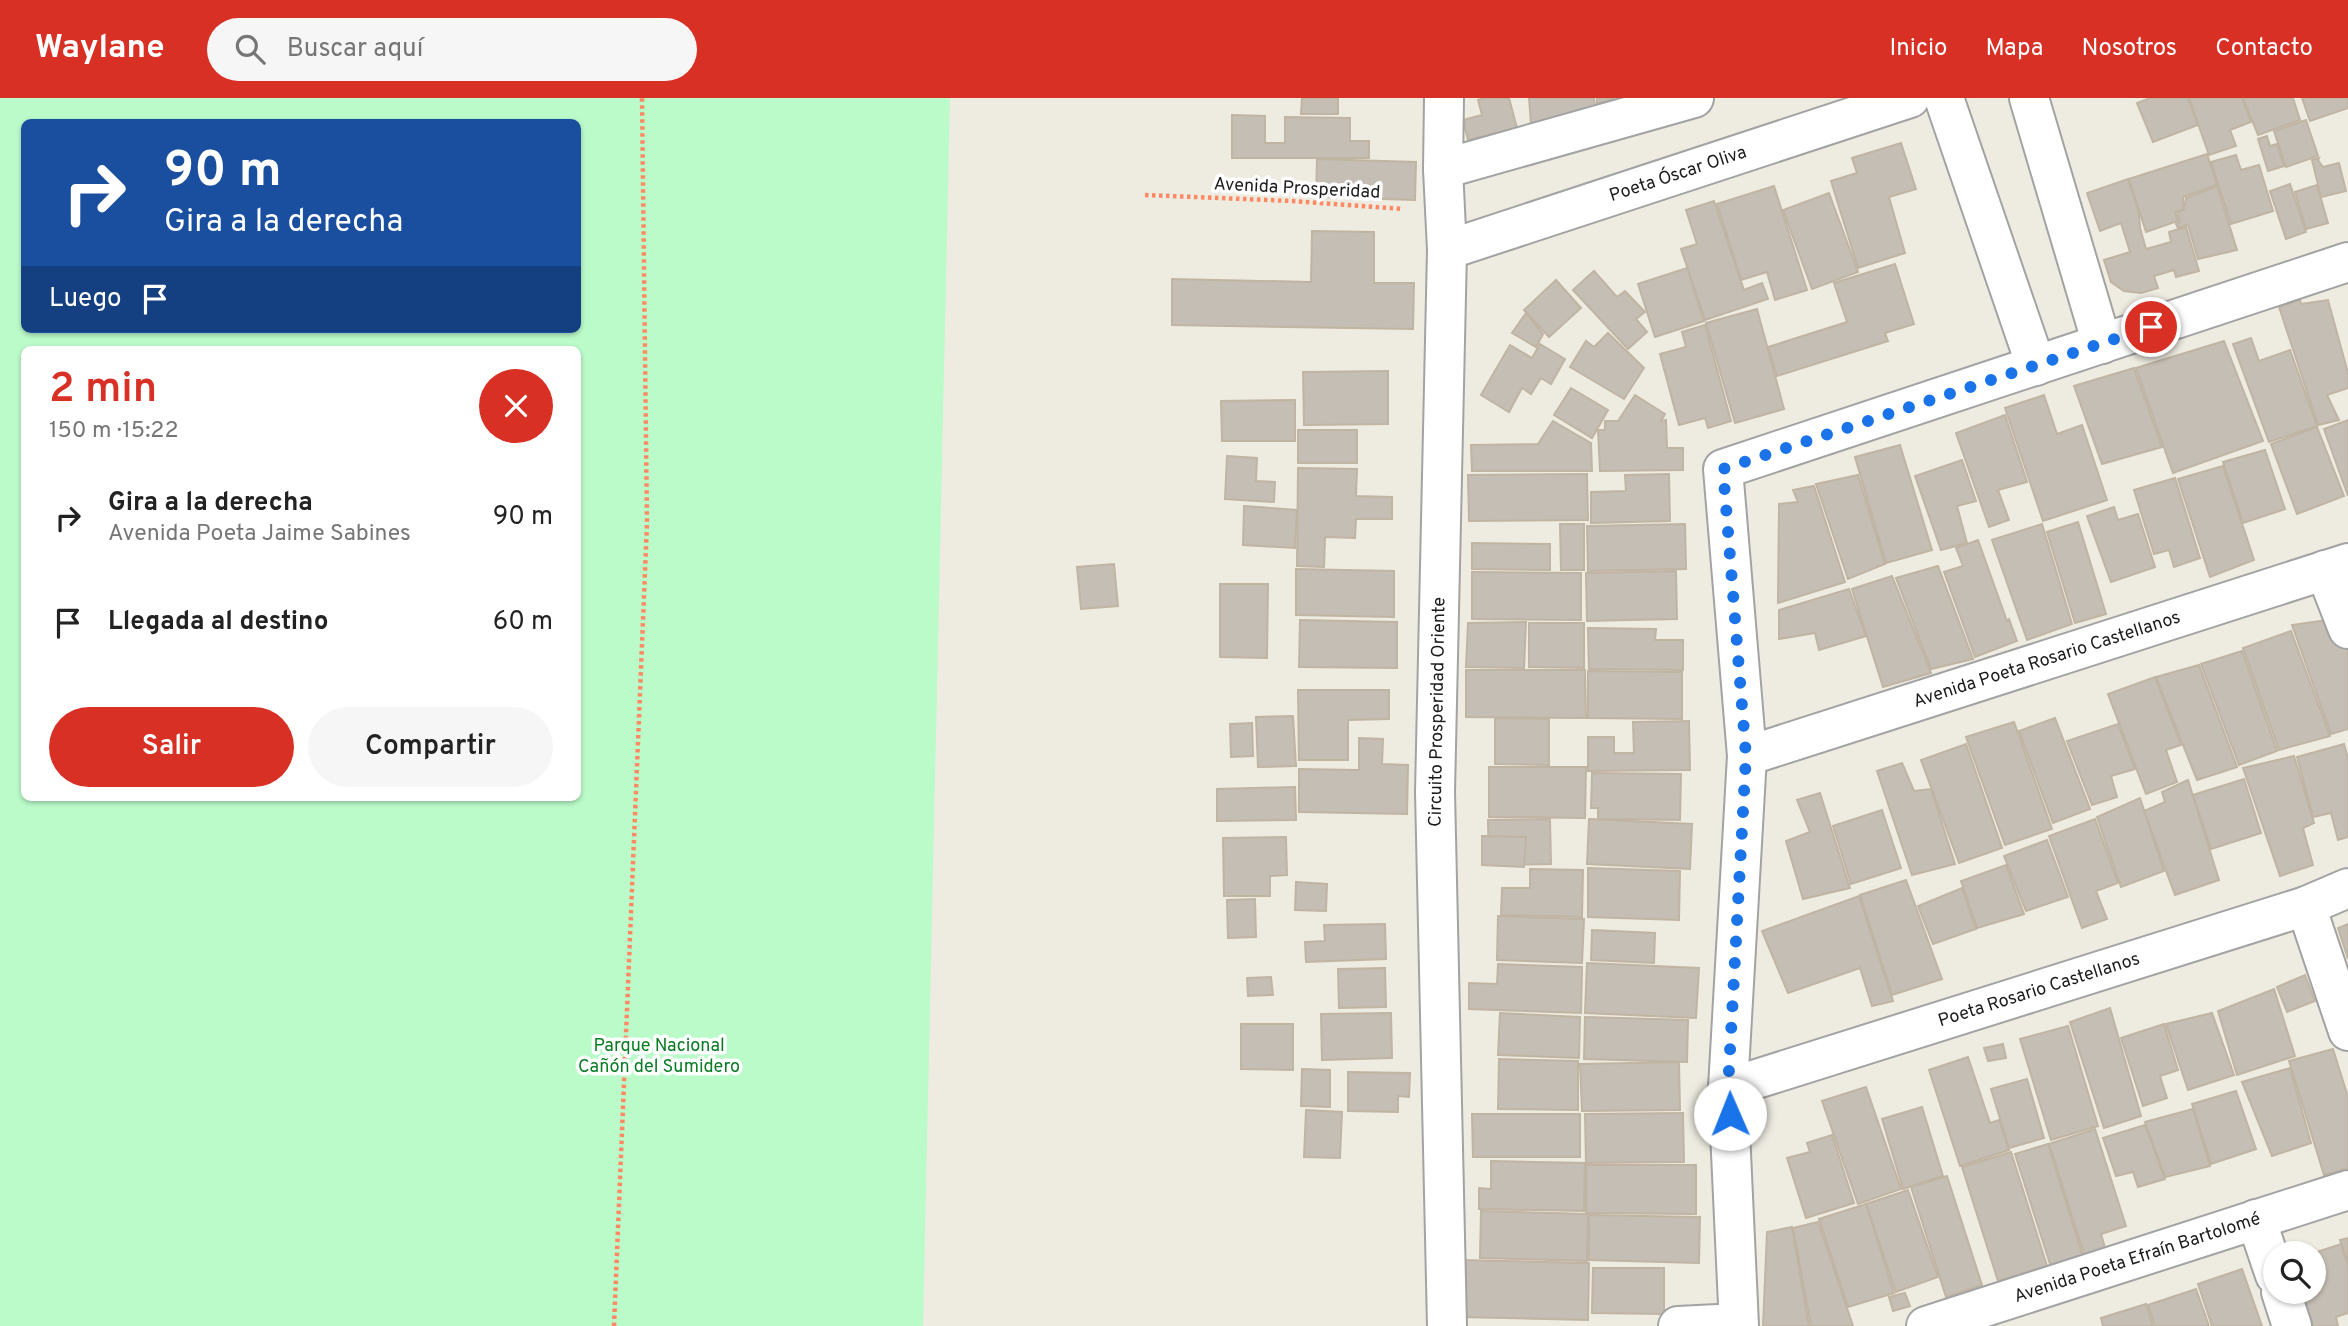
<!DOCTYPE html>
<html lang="es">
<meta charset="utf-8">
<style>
:root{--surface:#fff;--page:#f6f6f6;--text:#222;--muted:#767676;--accent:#d93025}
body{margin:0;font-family:Overpass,sans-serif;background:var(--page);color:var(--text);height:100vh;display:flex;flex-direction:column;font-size:26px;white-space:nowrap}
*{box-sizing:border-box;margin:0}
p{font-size:23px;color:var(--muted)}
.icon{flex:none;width:38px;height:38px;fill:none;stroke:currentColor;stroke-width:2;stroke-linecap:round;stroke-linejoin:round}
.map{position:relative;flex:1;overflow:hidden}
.side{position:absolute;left:21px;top:248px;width:560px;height:455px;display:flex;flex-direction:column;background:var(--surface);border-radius:10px;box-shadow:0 2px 5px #0004}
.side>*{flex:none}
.top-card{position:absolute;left:21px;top:21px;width:560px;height:214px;border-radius:10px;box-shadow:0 2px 5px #0004;background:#1a4fa0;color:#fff;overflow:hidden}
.tools{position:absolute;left:2263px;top:1143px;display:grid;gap:14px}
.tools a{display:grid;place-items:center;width:63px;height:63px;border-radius:50%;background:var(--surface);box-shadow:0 2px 5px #0004;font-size:35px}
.pin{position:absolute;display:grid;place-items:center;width:60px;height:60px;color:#fff;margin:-30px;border:4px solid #fff;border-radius:50%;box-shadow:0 2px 7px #0007}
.me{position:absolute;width:77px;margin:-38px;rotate:359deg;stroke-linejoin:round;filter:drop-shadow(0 0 5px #0008)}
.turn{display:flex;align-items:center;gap:24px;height:147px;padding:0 28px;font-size:32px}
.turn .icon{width:91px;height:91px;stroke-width:2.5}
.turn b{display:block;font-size:49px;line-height:60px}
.then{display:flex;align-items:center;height:66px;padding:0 28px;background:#0003;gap:14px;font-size:26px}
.round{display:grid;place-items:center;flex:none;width:74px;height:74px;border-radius:37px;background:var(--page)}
.overview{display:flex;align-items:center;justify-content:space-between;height:119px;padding:0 28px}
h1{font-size:42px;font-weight:600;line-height:52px;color:var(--accent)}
.button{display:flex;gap:14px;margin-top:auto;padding:14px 28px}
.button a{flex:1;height:80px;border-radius:42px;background:var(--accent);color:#fff;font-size:28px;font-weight:600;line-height:80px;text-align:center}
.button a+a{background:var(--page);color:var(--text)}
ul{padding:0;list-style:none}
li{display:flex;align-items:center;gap:21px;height:105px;padding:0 28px}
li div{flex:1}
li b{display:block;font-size:26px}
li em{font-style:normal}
header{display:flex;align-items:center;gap:42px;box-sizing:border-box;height:98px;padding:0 35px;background:var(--accent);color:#fff}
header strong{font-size:33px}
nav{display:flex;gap:38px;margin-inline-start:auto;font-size:24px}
.search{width:490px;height:63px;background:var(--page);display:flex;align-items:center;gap:18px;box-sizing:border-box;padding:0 24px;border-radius:38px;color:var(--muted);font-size:26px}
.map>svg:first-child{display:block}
</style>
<header>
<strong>Waylane</strong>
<div class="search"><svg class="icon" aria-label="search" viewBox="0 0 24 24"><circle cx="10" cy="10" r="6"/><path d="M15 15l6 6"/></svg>Buscar aquí</div>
<nav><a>Inicio</a><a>Mapa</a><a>Nosotros</a><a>Contacto</a></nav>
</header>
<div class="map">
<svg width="2348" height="1228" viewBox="0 0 2348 1228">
<rect width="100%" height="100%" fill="#eeebe1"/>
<path fill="#bbfbca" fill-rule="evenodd" d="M0,0H950L923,1228H0ZM24,24H578V231H24ZM24,252H578V700H24Z"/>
<g fill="#c5beb4" stroke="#c0b4a3" stroke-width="2">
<polygon points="1302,0 1338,0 1338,16 1301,16"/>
<polygon points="1484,0 1509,0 1517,30 1468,42 1463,22 1482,17 1478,2"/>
<polygon points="1529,0 1594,0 1595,8 1531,26"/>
<polygon points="1597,0 1615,0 1597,6"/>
<polygon points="2150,0 2188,0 2198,27 2153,44 2137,5"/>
<polygon points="2189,0 2242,0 2251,24 2230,32 2236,48 2209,57"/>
<polygon points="2243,0 2293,0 2300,22 2258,37"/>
<polygon points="2302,0 2348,0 2348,10 2310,23"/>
<polygon points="1232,17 1265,18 1265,45 1285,45 1285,19 1350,20 1350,43 1369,43 1369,60 1232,60"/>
<polygon points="2306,22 2318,58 2286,69 2274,33"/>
<polygon points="2267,38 2270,48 2277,46 2284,68 2268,73 2258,41"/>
<polygon points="1901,45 1916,91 1889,99 1905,155 1858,170 1831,83 1857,75 1852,60"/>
<polygon points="2207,56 2217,87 2183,99 2184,111 2175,114 2178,123 2146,134 2129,81"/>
<polygon points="2236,57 2241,72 2259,67 2273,113 2231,126 2211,64"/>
<polygon points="2319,60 2318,62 2323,69 2339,65 2346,93 2321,99 2312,62"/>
<polygon points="1317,61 1416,64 1415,102 1316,99"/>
<polygon points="2128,81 2139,115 2140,130 2146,151 2171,144 2169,134 2186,129 2199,173 2176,179 2174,172 2154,178 2158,190 2141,195 2124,193 2111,184 2104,162 2130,154 2121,125 2100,133 2087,95"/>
<polygon points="2290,86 2306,134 2286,141 2270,93"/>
<polygon points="2317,87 2328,125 2306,131 2295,94"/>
<polygon points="1774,88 1807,192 1775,202 1767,174 1741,182 1717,106"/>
<polygon points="2217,88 2237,152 2198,161 2188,127 2178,130 2176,126 2180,124 2177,114 2184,112 2186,100"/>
<polygon points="1829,95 1858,174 1812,191 1783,112"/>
<polygon points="1714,103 1744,192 1762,185 1768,201 1705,222 1681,151 1697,146 1686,112"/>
<polygon points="1312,133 1374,134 1374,185 1414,185 1413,231 1172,227 1172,181 1311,184"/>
<polygon points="1895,166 1914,226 1885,235 1888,243 1777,278 1768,249 1847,224 1834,185"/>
<polygon points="1687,170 1704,223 1655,239 1638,186"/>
<polygon points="1594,173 1617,199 1625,193 1645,214 1636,221 1647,234 1628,251 1573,192"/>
<polygon points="1556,182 1581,210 1549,239 1524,212"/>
<polygon points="2300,202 2301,206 2328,202 2348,275 2348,290 2327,297 2339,322 2318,327 2279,209"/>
<polygon points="1757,211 1784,311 1735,325 1706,225"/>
<polygon points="1526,215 1543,236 1536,249 1512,235"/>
<polygon points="1705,227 1731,323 1708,330 1705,320 1679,327 1660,256 1686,249 1682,234"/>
<polygon points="1608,235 1644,270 1624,301 1570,269 1586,243 1594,249"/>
<polygon points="2251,240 2259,263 2290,252 2317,328 2269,344 2233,246"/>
<polygon points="2224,243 2263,343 2173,375 2136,270"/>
<polygon points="1540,246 1565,261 1551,286 1541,280 1531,296 1522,290 1509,314 1481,297 1510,247 1532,260"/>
<polygon points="2134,270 2162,349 2102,366 2074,288"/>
<polygon points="1388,273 1388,326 1304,327 1303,274"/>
<polygon points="1571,290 1608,312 1592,340 1554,317"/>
<polygon points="1635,297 1665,316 1661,323 1666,322 1667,350 1683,350 1683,372 1600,373 1598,332 1605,332 1605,323 1618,323"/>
<polygon points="2044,297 2057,336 2082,327 2107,402 2043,423 2005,310"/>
<polygon points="1295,302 1295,343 1222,343 1221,303"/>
<polygon points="2005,317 2027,384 1998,392 2009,422 1989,429 1956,335"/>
<polygon points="2348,322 2348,398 2324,331"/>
<polygon points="1553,323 1591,345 1592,373 1472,373 1471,347 1538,346"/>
<polygon points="2317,329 2344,398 2297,416 2271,346"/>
<rect x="1298" y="332" width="59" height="33"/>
<polygon points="1900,347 1932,452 1886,465 1855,359"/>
<polygon points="2265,352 2285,411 2243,425 2223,364"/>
<polygon points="1227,358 1257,360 1256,383 1275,384 1274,404 1225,401"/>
<polygon points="1962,362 1976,403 1957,408 1967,445 1941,452 1915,378"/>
<polygon points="2223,368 2254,462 2210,479 2178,381"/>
<polygon points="1298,370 1357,371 1356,398 1392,399 1392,421 1356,421 1355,440 1325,439 1324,469 1297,468"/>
<polygon points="1587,376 1588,422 1469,423 1468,377"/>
<polygon points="1669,376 1670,423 1591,425 1591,394 1626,393 1625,377"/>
<polygon points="1858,377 1885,466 1848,481 1816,386"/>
<polygon points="2175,380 2200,460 2174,469 2169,452 2154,456 2134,392"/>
<polygon points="1814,388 1845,484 1778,505 1779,406 1798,404 1793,392"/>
<polygon points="1244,408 1297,412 1295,450 1243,447"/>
<polygon points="2114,409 2118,422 2138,416 2155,469 2111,484 2087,418"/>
<polygon points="2078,424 2106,516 2075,525 2047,434"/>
<polygon points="1560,426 1584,426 1584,472 1561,472"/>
<polygon points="1685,426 1686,471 1588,473 1587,428"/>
<polygon points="2042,426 2072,526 2027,542 1992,442"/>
<polygon points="1978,442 2007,523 2009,521 2017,543 1975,559 1944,474 1963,468 1956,450"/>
<polygon points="1472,445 1550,446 1550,472 1472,471"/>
<polygon points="1114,466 1118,508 1081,511 1077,469"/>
<polygon points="1938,468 1973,561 1931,571 1896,480"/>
<polygon points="1296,471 1394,473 1394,519 1296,517"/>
<polygon points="1676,473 1677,521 1587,523 1586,475"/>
<polygon points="1472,474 1581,475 1581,522 1472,521"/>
<polygon points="1892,478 1931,575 1883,589 1852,491"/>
<polygon points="1220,486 1268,486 1267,560 1220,559"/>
<polygon points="1849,491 1866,538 1819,552 1815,535 1779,541 1779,512"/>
<polygon points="2340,520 2348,541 2348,631 2331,636 2292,527"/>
<polygon points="1300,522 1397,524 1397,570 1299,569"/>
<polygon points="1526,524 1524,570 1466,569 1468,525"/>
<polygon points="1529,525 1584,525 1584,570 1529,569"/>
<polygon points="1588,530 1656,531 1655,542 1683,542 1683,572 1589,571"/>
<polygon points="2291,533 2330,638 2279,652 2243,550"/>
<polygon points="2242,553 2277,653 2239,667 2201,566"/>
<polygon points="2199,567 2237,669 2197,682 2156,579"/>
<polygon points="1466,572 1585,572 1586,620 1466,619"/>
<polygon points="1588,573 1682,574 1682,621 1588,620"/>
<polygon points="2155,579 2181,647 2166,652 2177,684 2146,696 2108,596"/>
<polygon points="1298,592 1389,592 1389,621 1348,622 1348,662 1299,662"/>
<polygon points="1293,618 1296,668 1258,669 1256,619"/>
<polygon points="1495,620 1549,621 1549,667 1495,666"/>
<polygon points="2055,620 2090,711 2053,725 2019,633"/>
<polygon points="1689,623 1690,672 1588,673 1588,639 1614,639 1614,655 1634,655 1633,624"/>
<polygon points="2014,624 2052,731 2005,747 1966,639"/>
<polygon points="1252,625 1253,658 1231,659 1230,626"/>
<polygon points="2118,626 2135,671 2111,678 2117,699 2092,707 2067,643"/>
<polygon points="1359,640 1383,641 1382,666 1408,667 1407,716 1299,714 1299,671 1359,672"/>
<polygon points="1966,646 2002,750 1959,765 1921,662"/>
<polygon points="2344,646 2348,661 2348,739 2338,742 2331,715 2313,719 2297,659"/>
<polygon points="2294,658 2314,725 2303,730 2313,767 2280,778 2243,670"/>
<polygon points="1902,665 1914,693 1931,691 1955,766 1912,777 1877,673"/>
<polygon points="1489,669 1586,669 1585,720 1489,719"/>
<polygon points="1592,675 1681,676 1680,722 1598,721 1598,710 1591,710"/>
<polygon points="2244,681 2261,735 2211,751 2193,697"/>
<polygon points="2188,682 2219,782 2175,797 2144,713 2165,704 2162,694"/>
<polygon points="1295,689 1296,722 1217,723 1217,691"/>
<polygon points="1820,695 1850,790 1803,801 1786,743 1810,734 1797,702"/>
<polygon points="2140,700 2164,773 2121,789 2097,719"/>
<polygon points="1882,712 1901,770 1851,786 1833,728"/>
<polygon points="1550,721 1551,766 1489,767 1488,722"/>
<polygon points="1589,721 1692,726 1690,771 1587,766"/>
<polygon points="2095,721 2118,785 2096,793 2107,821 2082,830 2049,738"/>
<polygon points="1482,738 1526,739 1524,769 1482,767"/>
<polygon points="1286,739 1287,777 1270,778 1270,798 1224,798 1223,740"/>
<polygon points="2047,742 2068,799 2026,813 2004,758"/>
<polygon points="2006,767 2024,816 1977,830 1961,783"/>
<polygon points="1588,770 1680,773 1679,822 1588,819"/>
<polygon points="1530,771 1583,772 1582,819 1501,817 1502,790 1530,790"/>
<polygon points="1906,782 1942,881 1892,897 1860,797"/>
<polygon points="1296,784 1327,786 1326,813 1295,812"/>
<polygon points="1962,790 1976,831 1933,846 1918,808"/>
<polygon points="1859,798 1893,903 1872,908 1860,870 1788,895 1762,833"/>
<polygon points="1255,801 1256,839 1228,840 1227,802"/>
<polygon points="1498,818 1584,821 1582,865 1497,862"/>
<polygon points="1385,826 1386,861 1306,864 1305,844 1325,843 1324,827"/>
<polygon points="2348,826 2348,861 2338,830"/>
<polygon points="1592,832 1655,835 1654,865 1591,862"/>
<polygon points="1587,865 1699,870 1696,920 1585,915"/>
<polygon points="1498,866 1582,869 1581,915 1469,911 1469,885 1497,886"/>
<polygon points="1385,870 1386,909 1339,910 1338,871"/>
<polygon points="2305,877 2315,903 2287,914 2277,889"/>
<polygon points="1271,879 1273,897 1248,898 1247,880"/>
<polygon points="2274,891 2295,958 2237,977 2218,913"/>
<polygon points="2110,910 2141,1018 2104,1030 2070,924"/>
<polygon points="1391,915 1392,960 1322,962 1321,916"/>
<polygon points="1500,915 1580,919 1579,960 1498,957"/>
<polygon points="2212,915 2234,977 2188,992 2166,926"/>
<polygon points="1585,919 1688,922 1687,964 1584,961"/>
<polygon points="1241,926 1293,926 1293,972 1241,971"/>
<polygon points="2164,926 2178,972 2160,978 2167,1000 2143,1008 2121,940"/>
<polygon points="2068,928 2098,1028 2051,1042 2020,941"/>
<polygon points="2003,946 2006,960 1988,963 1984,950"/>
<polygon points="2333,951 2348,999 2348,1070 2324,1077 2289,963"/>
<polygon points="1968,959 1990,1025 1999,1022 2009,1052 1960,1068 1929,972"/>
<polygon points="1499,961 1578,963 1578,1012 1498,1011"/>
<polygon points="1679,964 1680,1012 1582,1013 1580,966"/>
<polygon points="2290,970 2311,1045 2272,1058 2242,984"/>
<polygon points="1302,971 1330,972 1330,1009 1301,1008"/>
<polygon points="1348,974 1410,975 1409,999 1398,998 1398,1014 1348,1013"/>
<polygon points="2027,981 2044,1040 2009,1050 1991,991"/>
<polygon points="1866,989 1901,1091 1858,1106 1822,1003"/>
<polygon points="2236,993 2256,1051 2211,1066 2192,1006"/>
<polygon points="1922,1009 1943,1078 1903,1091 1882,1021"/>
<polygon points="2193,1011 2210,1068 2165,1079 2145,1024"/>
<polygon points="1306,1012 1342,1014 1340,1060 1304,1059"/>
<polygon points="1683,1015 1684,1064 1586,1065 1585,1016"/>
<polygon points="1472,1016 1580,1016 1580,1059 1473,1059"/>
<polygon points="2145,1027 2165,1081 2138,1089 2133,1074 2116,1078 2103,1040"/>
<polygon points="2095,1031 2126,1128 2101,1136 2106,1153 2085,1159 2049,1046"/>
<polygon points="1832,1037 1854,1105 1806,1120 1787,1060 1810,1054 1807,1045"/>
<polygon points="2048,1046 2083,1159 2051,1169 2015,1056"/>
<polygon points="2011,1054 2047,1168 1998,1183 1962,1069"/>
<polygon points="1491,1063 1585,1065 1584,1113 1479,1111 1479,1090 1491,1091"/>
<polygon points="1586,1067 1696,1067 1696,1116 1586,1115"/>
<polygon points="1947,1078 1982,1187 1946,1199 1911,1089"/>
<polygon points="1908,1092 1938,1179 1896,1194 1866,1106"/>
<polygon points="1866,1106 1894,1195 1848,1209 1819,1121"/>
<polygon points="1481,1113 1588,1116 1587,1163 1480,1160"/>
<polygon points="1589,1117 1700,1119 1699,1165 1589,1162"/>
<polygon points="1818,1124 1853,1228 1811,1228 1793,1130"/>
<polygon points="1792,1129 1809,1228 1763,1228 1767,1134"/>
<polygon points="2348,1140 2348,1164 2340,1142"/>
<polygon points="2341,1146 2348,1168 2348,1215 2336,1219 2338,1228 2313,1228 2302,1194 2314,1194 2314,1155"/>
<polygon points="1460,1162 1589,1165 1588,1222 1460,1219"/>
<polygon points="1593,1170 1664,1170 1664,1216 1592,1215"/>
<polygon points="2242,1171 2262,1228 2212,1228 2198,1186"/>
<polygon points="2196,1191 2209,1228 2155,1228 2148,1207"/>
<polygon points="1905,1195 1910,1208 1893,1213 1889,1199"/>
<polygon points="2146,1206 2153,1228 2103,1228 2101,1220"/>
</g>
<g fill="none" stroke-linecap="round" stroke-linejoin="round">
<defs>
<g id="street">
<polyline points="1444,0 1443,71 1447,152 1435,694 1447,1228"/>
<polyline points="1944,0 2036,268"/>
<polyline points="2029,0 2102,246"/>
<polyline points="1443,71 1694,0"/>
<path id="s1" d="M1447,152L1910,0"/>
<polyline points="2325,472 2348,531"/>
<path id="s2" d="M1747,658L2348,465"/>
<polyline points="2306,808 2348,933"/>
<path id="s3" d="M1728,990L2306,808L2348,790"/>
<polyline points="2256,1121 2275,1177"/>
<polyline points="2281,1194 2292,1228"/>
<polyline points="1678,1228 1738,1225"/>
<polyline points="1739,1228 1728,990 1747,658 1723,371 2348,164"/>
<path id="s4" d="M1926,1228L2348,1092"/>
</g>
</defs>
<use href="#street" stroke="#a3a3a3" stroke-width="42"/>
<g stroke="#fe8962" stroke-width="4.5" stroke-dasharray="3.5 3.5" stroke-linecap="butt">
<polyline points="1145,97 1293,103 1403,111"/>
<polyline points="614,1228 647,425 642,0"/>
</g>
<use href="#street" stroke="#fff" stroke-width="38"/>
</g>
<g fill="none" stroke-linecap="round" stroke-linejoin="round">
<polyline stroke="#1a73e8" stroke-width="12" stroke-dasharray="0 21.6" points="1730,1016 1728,990 1746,658 1723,371 2151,229"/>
</g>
<g text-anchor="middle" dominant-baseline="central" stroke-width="7" stroke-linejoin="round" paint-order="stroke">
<g font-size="18" fill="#1c1c1c" stroke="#fff">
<text stroke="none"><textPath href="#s1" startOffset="243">Poeta Óscar Oliva</textPath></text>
<text transform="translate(1297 91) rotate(3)">Avenida Prosperidad</text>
<text stroke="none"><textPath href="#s2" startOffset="315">Avenida Poeta Rosario Castellanos</textPath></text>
<text transform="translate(1438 614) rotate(-89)">Circuito Prosperidad Oriente</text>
<text stroke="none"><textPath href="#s3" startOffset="326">Poeta Rosario Castellanos</textPath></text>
<text stroke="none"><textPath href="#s4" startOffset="222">Avenida Poeta Efraín Bartolomé</textPath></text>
</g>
<g font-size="18" fill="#087c23" stroke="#fff">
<text x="659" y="948">Parque Nacional<tspan x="659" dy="21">Cañón del Sumidero</tspan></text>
</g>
</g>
</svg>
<div class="tools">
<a><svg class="icon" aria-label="search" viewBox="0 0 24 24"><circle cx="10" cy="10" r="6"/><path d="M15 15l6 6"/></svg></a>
</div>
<div class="pin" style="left:2151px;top:229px;background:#d93025"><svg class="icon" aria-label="arrive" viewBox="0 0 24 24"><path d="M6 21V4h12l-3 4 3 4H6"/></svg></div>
<svg class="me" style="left:1730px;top:1016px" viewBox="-20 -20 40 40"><circle r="19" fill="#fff"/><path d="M0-13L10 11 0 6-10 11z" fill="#1a73e8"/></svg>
<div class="top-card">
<div class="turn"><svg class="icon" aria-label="right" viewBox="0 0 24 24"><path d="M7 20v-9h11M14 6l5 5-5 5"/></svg><div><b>90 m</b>Gira a la derecha</div></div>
<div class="then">Luego<svg class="icon" aria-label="arrive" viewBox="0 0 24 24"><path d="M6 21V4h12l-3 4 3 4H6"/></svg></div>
</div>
<section class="side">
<div class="overview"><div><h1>2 min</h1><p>150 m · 15:22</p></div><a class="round" style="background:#d93025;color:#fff"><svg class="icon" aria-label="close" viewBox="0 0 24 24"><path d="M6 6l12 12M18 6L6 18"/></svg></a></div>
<ul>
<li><svg class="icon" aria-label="right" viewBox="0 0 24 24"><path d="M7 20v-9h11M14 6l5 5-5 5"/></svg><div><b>Gira a la derecha</b><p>Avenida Poeta Jaime Sabines</p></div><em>90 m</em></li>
<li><svg class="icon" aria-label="arrive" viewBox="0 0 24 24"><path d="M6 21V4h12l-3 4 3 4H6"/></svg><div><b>Llegada al destino</b></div><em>60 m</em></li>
</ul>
<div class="button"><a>Salir</a><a>Compartir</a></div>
</section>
</div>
